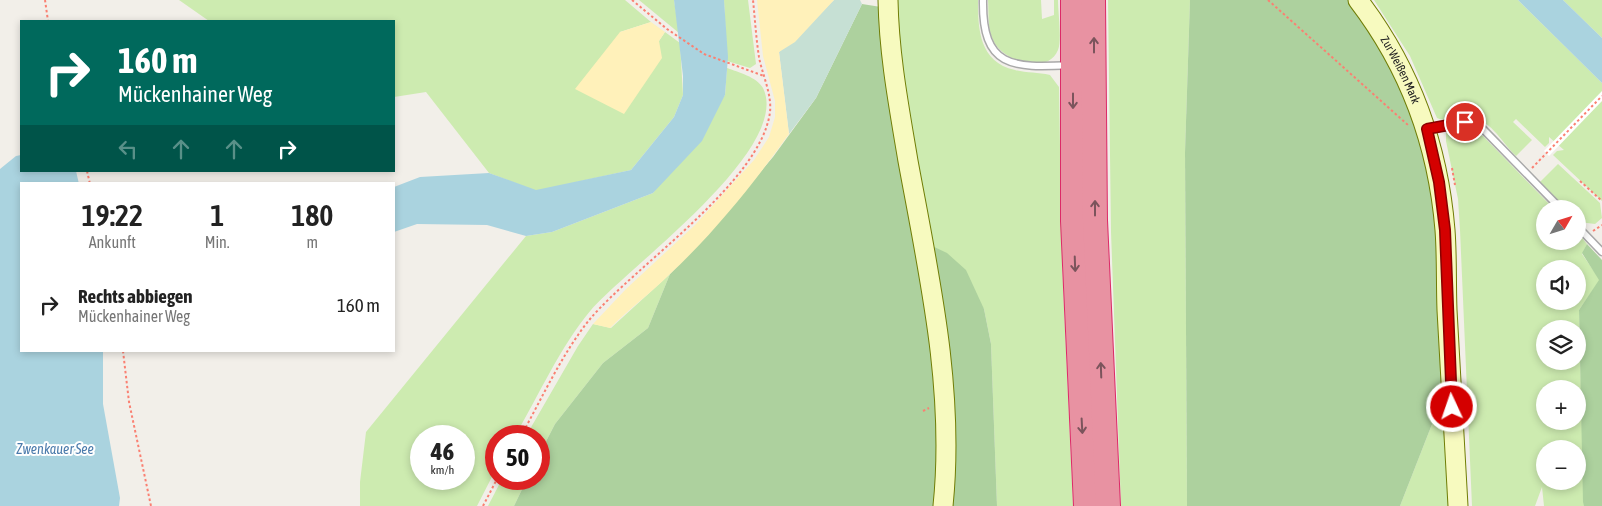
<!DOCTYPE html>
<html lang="de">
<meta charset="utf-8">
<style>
:root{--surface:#fff;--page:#f2f2f2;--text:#222;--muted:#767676}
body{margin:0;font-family:"Asap Condensed",sans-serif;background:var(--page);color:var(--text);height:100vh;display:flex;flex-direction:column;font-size:19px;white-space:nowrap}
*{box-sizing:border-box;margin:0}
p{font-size:16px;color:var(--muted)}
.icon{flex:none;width:28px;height:28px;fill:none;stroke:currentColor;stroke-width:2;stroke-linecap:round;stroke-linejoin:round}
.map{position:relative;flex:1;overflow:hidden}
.panel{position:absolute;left:20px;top:182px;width:375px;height:170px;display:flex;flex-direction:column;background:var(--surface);border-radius:0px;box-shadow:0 2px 8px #0003}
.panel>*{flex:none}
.banner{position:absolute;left:20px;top:20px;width:375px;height:152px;border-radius:0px;box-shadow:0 2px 8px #0003;background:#00695c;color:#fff;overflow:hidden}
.needle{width:32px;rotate:51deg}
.buttons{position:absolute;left:1536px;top:200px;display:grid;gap:10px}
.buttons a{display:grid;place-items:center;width:50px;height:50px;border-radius:50%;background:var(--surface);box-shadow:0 2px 8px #0003;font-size:25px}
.speed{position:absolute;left:410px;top:425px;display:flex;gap:10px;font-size:25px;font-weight:700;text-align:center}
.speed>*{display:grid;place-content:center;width:65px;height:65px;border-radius:50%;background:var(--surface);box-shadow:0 2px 8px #0003;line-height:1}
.speed small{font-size:12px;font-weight:400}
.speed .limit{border:8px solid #d22;background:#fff;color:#111}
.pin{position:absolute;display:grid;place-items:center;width:42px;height:42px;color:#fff;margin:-21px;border:2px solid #fff;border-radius:50%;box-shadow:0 1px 5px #0007}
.me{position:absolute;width:55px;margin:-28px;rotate:357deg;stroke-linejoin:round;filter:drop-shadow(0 0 4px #0008)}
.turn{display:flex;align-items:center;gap:18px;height:105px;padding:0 15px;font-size:22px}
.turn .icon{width:65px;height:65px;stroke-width:2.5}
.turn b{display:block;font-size:35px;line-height:42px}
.lanes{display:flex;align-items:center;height:48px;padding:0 15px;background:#0003;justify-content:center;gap:25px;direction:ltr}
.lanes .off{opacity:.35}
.eta{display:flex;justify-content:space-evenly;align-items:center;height:85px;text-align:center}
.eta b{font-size:30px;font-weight:600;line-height:35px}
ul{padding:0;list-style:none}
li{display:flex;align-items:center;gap:15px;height:75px;padding:0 15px}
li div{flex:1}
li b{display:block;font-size:19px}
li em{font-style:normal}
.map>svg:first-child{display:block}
</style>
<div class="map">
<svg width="1602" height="506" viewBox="0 0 1602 506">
<rect width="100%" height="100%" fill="#f2efe9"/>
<g fill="#cdebb0" fill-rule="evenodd">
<polygon points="179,0 625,0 651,22 620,32 659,41 665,32 680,43 683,95 674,117 631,170 536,191 489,173 426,92 394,97 394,21 209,21"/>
<polygon points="639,0 674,0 679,33"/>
<polygon points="724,0 748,0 756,64 750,68 727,61"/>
<path d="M894,0H978C978,29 979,62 1015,70C1026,73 1038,72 1050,75L1059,87L1062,263L1073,506H997L991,344L984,309L930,245L902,88Z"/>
<path d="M988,0H1041L1042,19L1054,15V0H1058C1058,12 1062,40 1058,50C1047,76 1004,61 994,42C987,29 989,14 988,0Z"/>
<polygon points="1108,0 1190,0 1185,152 1187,506 1121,506 1111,232"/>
<path d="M1374,0H1518L1602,83V201L1553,155L1557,151L1564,150L1549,137V143L1545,147L1516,119L1513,122L1532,140L1516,156C1499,140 1492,118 1464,117C1455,117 1445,122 1437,118L1410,56Z"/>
<polygon points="1563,0 1602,0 1602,38"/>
<path d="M727,68C738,72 757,77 763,88C793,149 626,269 591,310C560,347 539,395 515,436H496V469L477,506H360V482L366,432L526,236L552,232L653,193L725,95ZM421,436H464V479H421Z"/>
<path d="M1464,130L1483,136L1554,209H1545V241H1578V233L1587,244L1582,254L1600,280L1579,310L1584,506H1544L1542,487L1535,506H1472L1460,230L1458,199L1446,141V133ZM1545,269H1578V301H1545ZM1545,329H1578V361H1545ZM1545,389H1578V421H1545ZM1545,449H1578V481H1545Z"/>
<polygon points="1558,164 1600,203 1602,218 1595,224 1579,222 1578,209 1566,209 1540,182"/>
<polygon points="670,274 648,328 603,363 555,424 539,455 539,436 526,436 578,346 593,324 611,328"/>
<polygon points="1445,391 1454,506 1400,506"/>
<polygon points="502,479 527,479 514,506 488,506"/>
</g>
<g fill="#add19e">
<polygon points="1190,0 1350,0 1367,21 1416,119 1438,221 1445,391 1400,506 1187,506 1185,152"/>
<polygon points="862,4 881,7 930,319 939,404 937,506 514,506 527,479 539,479 539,455 555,424 603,363 648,328 670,274 715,226 773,157 816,98"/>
<polygon points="1587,244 1602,260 1602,506 1584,506 1583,502 1579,310 1599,280 1582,253"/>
<polygon points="930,245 947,253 966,270 984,309 991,344 997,506 951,506"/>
</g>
<polygon fill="#c6e0d4" points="834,0 860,0 862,4 816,98 789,134 779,52"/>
<g fill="#fff1ba">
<path d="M757,0H834L795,42L779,52L789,134C754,183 714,233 670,274C651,293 629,309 610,328L593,324L626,289L695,225L754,160L769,137L775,117V101L763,56Z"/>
<polygon points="651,22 665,32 659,41 662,58 624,114 575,89 620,32"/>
</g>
<g fill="#aad3df">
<polygon points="674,0 724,0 728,57 725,95 702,141 653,193 552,232 526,236 487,225 417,224 394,232 394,187 420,177 489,173 536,190 631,170 674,117 683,95 683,76"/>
<polygon points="1518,0 1563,0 1602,38 1602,83"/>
<polygon points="21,155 21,171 76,171 79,184 21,184 21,351 103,351 103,404 120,498 119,506 0,506 0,169 16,156"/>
</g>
<polygon fill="#fff" points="1602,91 1602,101 1549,156 1544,151"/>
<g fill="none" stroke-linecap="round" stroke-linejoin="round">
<defs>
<g id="service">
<path d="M983,0C982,68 1012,68 1070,65"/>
<polyline points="1428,128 1465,122 1481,127 1561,209"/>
<polyline points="1578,227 1602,252"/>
</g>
<g id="secondary">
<path d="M888,0C889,55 899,107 908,161C929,275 955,390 943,506"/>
<path id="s1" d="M1358,0C1410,68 1438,144 1445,230C1447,256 1446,283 1447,310C1451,375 1454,441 1458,506"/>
</g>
<g id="motorway">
<polyline points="1073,0 1073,221 1086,506"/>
<polyline points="1093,0 1095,220 1108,506"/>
</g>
</defs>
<use href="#service" stroke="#a9a9a9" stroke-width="9"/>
<use href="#secondary" stroke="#707d05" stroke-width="21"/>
<use href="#motorway" stroke="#dc2a67" stroke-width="26"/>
<g stroke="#fa8072" stroke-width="2" stroke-dasharray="2.5 2.5" stroke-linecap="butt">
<polyline points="45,0 48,21"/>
<polyline points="632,0 667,29 704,54 764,76"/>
<polyline points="1268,0 1408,125"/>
<polyline points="1452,168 1455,185"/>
<polyline points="1532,168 1602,96"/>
<polyline points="87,171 90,184"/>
<polyline points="1580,181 1602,201"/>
<polyline points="1593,231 1602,225"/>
<polyline points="123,351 129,402 151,506"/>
<polyline points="923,411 929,408"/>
<path d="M521,436C542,398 563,352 590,319C636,265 761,182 770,112C772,94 762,74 759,57C756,38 755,19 753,0"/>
<polyline points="483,506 497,479"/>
</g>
<use href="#service" stroke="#fff" stroke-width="6"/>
<use href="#secondary" stroke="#f7fabf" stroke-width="19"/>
<use href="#motorway" stroke="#e892a2" stroke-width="24"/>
</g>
<defs><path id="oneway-shaft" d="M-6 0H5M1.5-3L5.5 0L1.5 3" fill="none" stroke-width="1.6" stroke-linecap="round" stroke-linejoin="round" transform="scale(1.25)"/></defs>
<g stroke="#7b545c">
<use href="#oneway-shaft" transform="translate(1094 45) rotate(-90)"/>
<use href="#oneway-shaft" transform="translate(1073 101) rotate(90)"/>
<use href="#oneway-shaft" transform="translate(1095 208) rotate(-90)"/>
<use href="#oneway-shaft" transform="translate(1075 264) rotate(88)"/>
<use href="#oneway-shaft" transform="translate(1101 370) rotate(-92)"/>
<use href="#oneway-shaft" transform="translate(1082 426) rotate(87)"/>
</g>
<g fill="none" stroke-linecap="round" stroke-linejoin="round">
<defs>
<polyline id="route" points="1452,407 1445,230 1439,182 1427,129 1465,122"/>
</defs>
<use href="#route" stroke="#8a0000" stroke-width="12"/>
<use href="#route" stroke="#d40000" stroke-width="9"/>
</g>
<g text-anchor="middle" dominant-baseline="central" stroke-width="4" stroke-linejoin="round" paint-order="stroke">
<g font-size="12" fill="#222" stroke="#fff">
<text stroke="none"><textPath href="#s1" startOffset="82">Zur Weißen Mark</textPath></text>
</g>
<g font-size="14" font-style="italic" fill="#4a7aab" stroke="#fff">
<text x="55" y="449">Zwenkauer See</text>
</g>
</g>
</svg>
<div class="buttons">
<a><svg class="needle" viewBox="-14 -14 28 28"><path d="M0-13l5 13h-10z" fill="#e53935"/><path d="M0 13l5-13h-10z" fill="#767676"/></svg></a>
<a><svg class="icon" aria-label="sound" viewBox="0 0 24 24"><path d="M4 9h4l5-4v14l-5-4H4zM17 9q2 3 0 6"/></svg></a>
<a><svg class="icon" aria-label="layers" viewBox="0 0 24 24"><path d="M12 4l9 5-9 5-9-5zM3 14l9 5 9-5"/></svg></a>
<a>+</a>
<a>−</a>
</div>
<div class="speed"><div>46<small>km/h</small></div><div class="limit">50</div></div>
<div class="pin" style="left:1465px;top:122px;background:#d93025"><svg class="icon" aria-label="arrive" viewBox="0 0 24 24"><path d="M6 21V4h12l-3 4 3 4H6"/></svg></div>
<svg class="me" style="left:1452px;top:407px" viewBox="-20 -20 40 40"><circle r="17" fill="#d40000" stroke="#fff" stroke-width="3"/><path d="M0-11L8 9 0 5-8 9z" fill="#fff"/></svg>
<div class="banner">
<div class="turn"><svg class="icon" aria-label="right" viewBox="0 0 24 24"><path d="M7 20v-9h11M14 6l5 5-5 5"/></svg><div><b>160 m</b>Mückenhainer Weg</div></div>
<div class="lanes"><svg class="icon off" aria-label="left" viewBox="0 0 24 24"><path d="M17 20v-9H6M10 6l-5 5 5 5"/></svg><svg class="icon off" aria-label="ahead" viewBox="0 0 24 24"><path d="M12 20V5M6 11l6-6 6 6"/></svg><svg class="icon off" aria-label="ahead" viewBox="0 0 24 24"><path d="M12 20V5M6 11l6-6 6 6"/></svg><svg class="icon" aria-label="right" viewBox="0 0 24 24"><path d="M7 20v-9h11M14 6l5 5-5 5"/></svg></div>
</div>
<section class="panel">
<div class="eta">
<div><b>19:22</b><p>Ankunft</p></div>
<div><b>1</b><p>Min.</p></div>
<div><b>180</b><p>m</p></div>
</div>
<ul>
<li><svg class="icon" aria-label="right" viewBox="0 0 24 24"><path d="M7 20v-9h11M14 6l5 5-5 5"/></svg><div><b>Rechts abbiegen</b><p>Mückenhainer Weg</p></div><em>160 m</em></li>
</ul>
</section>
</div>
